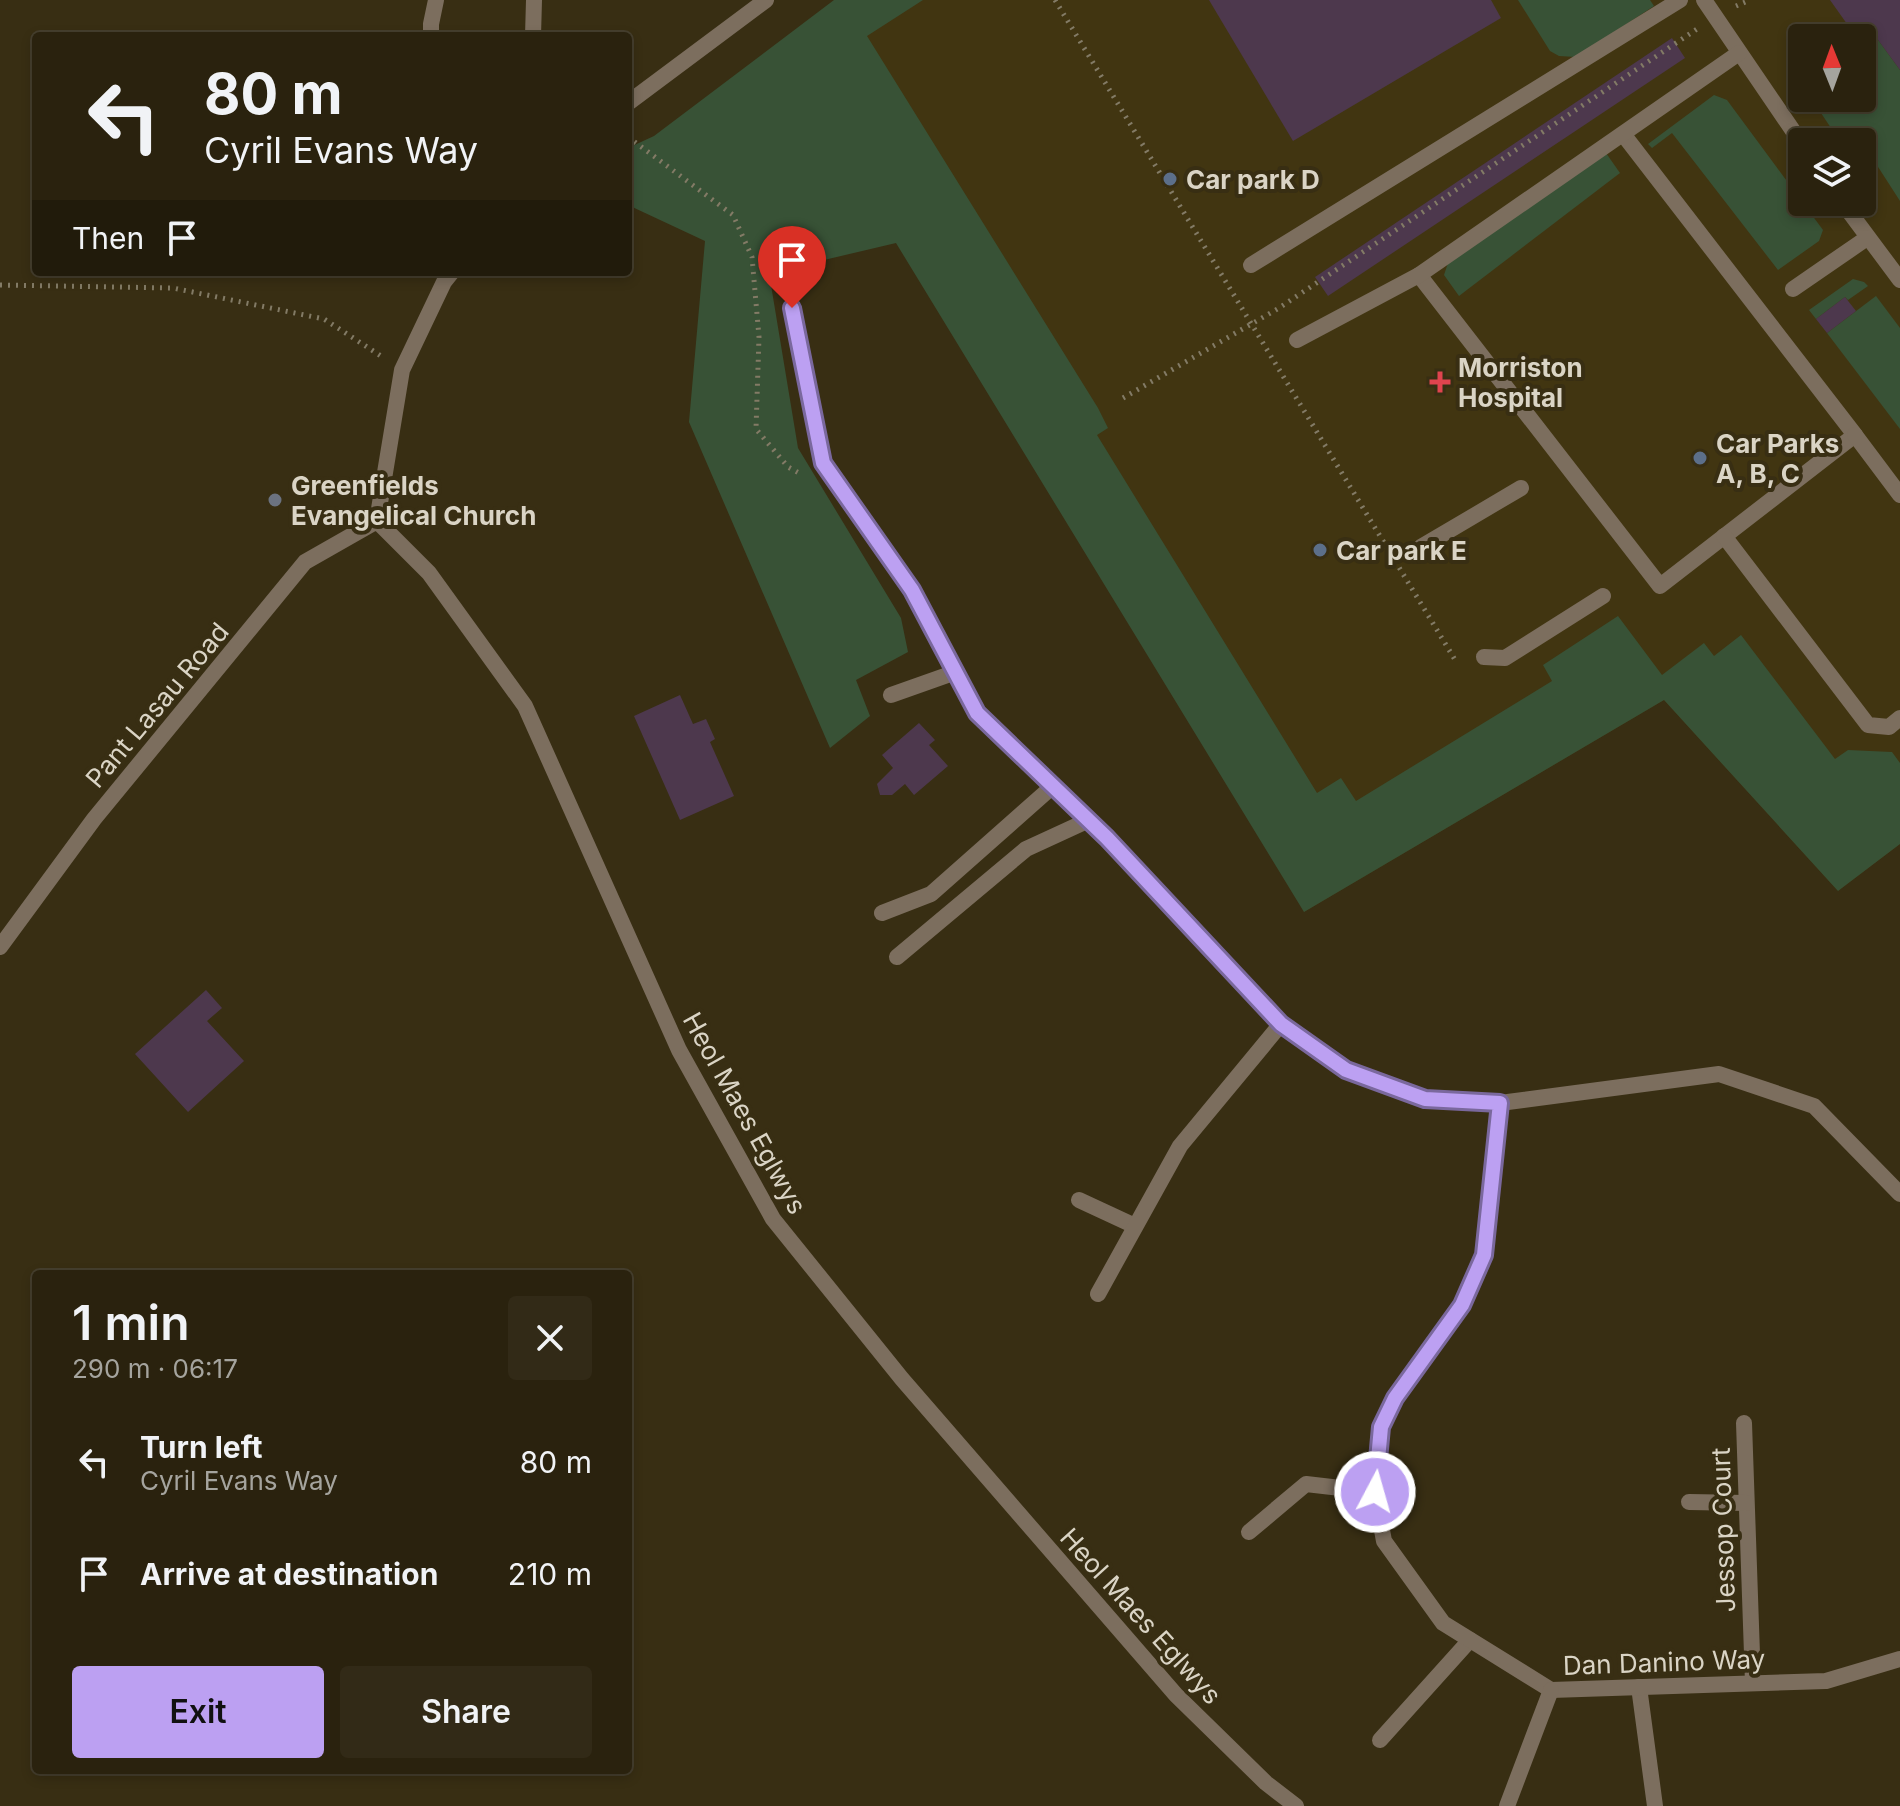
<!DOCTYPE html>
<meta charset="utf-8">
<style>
:root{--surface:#2a220e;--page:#322a17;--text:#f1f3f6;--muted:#a5a49e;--line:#463f2e;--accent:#bca0f2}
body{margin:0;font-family:Inter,sans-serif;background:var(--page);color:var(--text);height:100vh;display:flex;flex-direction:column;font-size:30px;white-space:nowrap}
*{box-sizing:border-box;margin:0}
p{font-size:26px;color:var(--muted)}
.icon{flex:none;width:44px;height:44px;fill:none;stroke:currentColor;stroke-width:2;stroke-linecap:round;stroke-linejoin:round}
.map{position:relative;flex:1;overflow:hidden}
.details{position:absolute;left:32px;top:1270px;width:600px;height:504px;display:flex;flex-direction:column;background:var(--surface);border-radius:8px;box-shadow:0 4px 12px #0003,0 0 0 2px var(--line)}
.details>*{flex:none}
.guide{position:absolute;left:32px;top:32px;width:600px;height:244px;border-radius:8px;box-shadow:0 4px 12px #0003,0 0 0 2px var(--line);background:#2a220e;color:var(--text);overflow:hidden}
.needle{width:52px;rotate:359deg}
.fabs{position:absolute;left:1788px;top:24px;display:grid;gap:16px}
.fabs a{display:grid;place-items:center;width:88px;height:88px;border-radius:8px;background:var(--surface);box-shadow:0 4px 12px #0003,0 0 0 2px var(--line);font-size:40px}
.pin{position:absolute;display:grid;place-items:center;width:68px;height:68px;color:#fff;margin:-82px -34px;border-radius:50% 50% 50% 0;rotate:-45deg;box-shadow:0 0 8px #0007}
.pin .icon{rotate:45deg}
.me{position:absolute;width:88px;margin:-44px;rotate:6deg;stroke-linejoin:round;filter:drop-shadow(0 0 6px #0008)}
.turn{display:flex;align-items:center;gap:28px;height:168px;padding:0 40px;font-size:36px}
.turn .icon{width:104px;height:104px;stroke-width:2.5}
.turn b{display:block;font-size:56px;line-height:68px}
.then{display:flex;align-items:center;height:76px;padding:0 40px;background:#0003;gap:16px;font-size:30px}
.round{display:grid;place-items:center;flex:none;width:84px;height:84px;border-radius:8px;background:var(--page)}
.summary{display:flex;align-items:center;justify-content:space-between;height:136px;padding:0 40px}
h1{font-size:48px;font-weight:600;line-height:60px}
.cta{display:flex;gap:16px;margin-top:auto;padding:16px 40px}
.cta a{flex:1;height:92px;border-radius:8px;background:var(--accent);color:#111;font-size:32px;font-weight:600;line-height:92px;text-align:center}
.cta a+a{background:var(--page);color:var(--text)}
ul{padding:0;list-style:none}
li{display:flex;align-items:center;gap:24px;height:112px;padding:0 40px}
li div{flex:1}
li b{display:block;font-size:30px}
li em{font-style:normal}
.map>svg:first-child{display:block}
</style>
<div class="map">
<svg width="1900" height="1806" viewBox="0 0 1900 1806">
<rect width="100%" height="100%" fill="#382e13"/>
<path fill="#413511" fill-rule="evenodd" d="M834,0H1900V844L1838,891L1664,700L1304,912ZM1802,38H1862V98H1802ZM1802,142H1862V202H1802Z"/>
<g fill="#385236">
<polygon points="834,0 923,0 867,36 1098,408 1108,428 1097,435 1317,793 1341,778 1356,801 1552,681 1543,665 1618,616 1662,675 1704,643 1714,656 1741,635 1835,759 1848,750 1892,752 1900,763 1900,844 1838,891 1664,700 1304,912 896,243 769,273 798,448 901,618 908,652 856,680 870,716 830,748 689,422 705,241 628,205 628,148 654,136"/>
<polygon points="1518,0 1650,0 1654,6 1576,57 1559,56 1550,51"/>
<polygon points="1873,33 1900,70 1900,201 1862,142 1837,137 1811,98 1862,98 1862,41"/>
<polygon points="1714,95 1727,100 1823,230 1819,241 1778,270 1672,133 1652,148 1648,144"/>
<polygon points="1606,153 1620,173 1459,296 1444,275 1448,263"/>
<polygon points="1853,279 1864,282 1868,286 1848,300 1845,297 1816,319 1809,310"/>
<polygon points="1876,296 1900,328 1900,429 1827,333"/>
</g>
<g fill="#4d384d">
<polygon points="1209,0 1491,0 1501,18 1293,141"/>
<polygon points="1830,0 1900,0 1900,70 1873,33 1862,41 1862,38 1857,38"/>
<polygon points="1672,38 1685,58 1328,296 1315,277"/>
<polygon points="1845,297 1856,311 1827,333 1816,319"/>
<polygon points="680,695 693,724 706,719 715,739 710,742 734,796 680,820 634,716"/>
<polygon points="919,723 935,740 929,745 948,766 914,795 905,784 892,795 880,795 877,784 893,768 882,755"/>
<polygon points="206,990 222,1008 207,1021 244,1061 188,1112 135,1054"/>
</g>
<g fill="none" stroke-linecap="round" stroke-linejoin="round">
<g stroke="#837b66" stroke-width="5" stroke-dasharray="2 6" stroke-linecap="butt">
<polyline points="1055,0 1457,663"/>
<polyline points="1736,6 1750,0"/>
<polyline points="628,137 733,215 752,257 759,337 756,429 788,467 799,473"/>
<polyline points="0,285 173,288 324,319 381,356"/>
<polyline points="1123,398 1279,308 1697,29"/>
</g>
<g stroke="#7c6e5e" stroke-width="16">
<polyline points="1704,0 1802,144"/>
<polyline points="431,36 431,24 436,0"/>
<polyline points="1842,202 1900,280"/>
<polyline points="1251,265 1680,0"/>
<polyline points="1419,275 1660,586 1855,435 1623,134"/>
<polyline points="1793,289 1867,238"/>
<polyline points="1297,340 1419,275 1739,53"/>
<polyline points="1855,435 1900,495"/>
<polyline points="1724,536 1868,725 1889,727 1900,718"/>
<polyline points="1421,547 1521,488"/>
<polyline points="1484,657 1505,658 1603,596"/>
<polyline points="882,913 931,894 1053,786"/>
<polyline points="897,957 1026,849 1089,820"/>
<polyline points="1249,1532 1306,1484 1375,1492"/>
<polyline points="1639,1687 1655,1806"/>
<polyline points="1380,1740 1470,1640"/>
</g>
<g stroke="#7c6e5e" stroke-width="16">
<polyline points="533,36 534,0"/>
<polyline points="628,103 766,0"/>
<polyline points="792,308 823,463 912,590 977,713 1107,838 1281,1024 1346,1070 1425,1099 1500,1103"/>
<polyline points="377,521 402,370 444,282 452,272"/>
<polyline points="891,695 956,672"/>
<polyline points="1079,1200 1135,1226"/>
<polyline points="1098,1294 1180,1146 1281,1024"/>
<polyline points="1744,1423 1753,1683"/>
<polyline points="1689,1502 1746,1503"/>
<polyline points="1551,1690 1443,1623 1384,1541 1375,1492 1381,1427 1395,1398 1462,1305 1484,1255 1500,1103 1719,1074 1814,1106 1900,1194"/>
<polyline points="1551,1690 1826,1681 1900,1659"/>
<polyline points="1507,1806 1551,1690"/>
</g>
<polyline stroke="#7c6e5e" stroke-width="16" points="0,947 94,819 305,562 377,521 429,573 525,706 679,1050 773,1219 902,1379 1176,1695 1266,1783 1296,1806"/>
</g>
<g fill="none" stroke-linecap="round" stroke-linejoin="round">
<defs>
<polyline id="route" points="792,308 823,463 912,590 977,713 1107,838 1281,1024 1346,1070 1425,1099 1500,1103 1484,1255 1462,1305 1395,1398 1381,1427 1375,1492"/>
</defs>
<use href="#route" stroke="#7a689d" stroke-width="20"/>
<use href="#route" stroke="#bca0f2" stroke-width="14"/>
</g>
<g fill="#5c6f8a" stroke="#382e13" stroke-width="3">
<circle cx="1170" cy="179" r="8"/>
<circle cx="1700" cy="458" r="8"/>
<circle cx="1320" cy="550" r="8"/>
</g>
<path fill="#e0444e" stroke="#382e13" stroke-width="3" d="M1436 370h8v8h8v8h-8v8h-8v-8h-8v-8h8z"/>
<circle fill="#6b7280" stroke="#382e13" stroke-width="3" cx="275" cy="500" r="8"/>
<g text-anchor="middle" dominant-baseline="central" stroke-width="8" stroke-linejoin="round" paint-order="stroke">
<g font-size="26" font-weight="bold" fill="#dad4c5" stroke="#382e13" text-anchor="start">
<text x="1186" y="179">Car park D</text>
<text x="1458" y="367">Morriston<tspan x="1458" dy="30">Hospital</tspan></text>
<text x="1716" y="443">Car Parks<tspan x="1716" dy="30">A, B, C</tspan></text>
<text x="291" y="485">Greenfields<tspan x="291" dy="30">Evangelical Church</tspan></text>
<text x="1336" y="550">Car park E</text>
</g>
<g font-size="26" fill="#dad4c5" stroke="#382e13">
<text transform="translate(157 705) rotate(-50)">Pant Lasau Road</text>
<text transform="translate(745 1113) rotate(61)">Heol Maes Eglwys</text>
<text transform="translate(1723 1530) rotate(-92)">Jessop Court</text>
<text transform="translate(1141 1616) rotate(48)">Heol Maes Eglwys</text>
<text transform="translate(1664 1662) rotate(-2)">Dan Danino Way</text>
</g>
</g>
</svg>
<div class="fabs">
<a><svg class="needle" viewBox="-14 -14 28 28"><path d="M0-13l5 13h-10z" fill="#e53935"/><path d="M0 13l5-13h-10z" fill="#a5a49e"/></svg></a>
<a><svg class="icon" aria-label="layers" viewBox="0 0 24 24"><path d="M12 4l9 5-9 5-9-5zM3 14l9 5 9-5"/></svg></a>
</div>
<div class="pin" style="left:792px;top:308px;background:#d93025"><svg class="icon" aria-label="arrive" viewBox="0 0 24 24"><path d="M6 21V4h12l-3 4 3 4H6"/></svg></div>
<svg class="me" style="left:1375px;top:1492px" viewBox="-20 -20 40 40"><circle r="17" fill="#bca0f2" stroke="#fff" stroke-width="3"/><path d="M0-11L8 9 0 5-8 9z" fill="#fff"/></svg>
<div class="guide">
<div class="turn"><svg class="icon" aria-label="left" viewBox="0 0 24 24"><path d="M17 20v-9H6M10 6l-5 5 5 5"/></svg><div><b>80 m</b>Cyril Evans Way</div></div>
<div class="then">Then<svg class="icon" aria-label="arrive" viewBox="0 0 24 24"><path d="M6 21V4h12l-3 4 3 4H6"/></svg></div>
</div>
<section class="details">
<div class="summary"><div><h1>1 min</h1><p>290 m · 06:17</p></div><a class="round"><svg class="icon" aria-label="close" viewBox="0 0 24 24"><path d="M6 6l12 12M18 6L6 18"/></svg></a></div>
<ul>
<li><svg class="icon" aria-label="left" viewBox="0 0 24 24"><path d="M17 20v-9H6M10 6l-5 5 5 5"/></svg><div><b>Turn left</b><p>Cyril Evans Way</p></div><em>80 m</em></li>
<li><svg class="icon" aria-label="arrive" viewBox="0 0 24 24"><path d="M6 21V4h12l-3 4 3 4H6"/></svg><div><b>Arrive at destination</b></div><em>210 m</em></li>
</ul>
<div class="cta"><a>Exit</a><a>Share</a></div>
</section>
</div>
